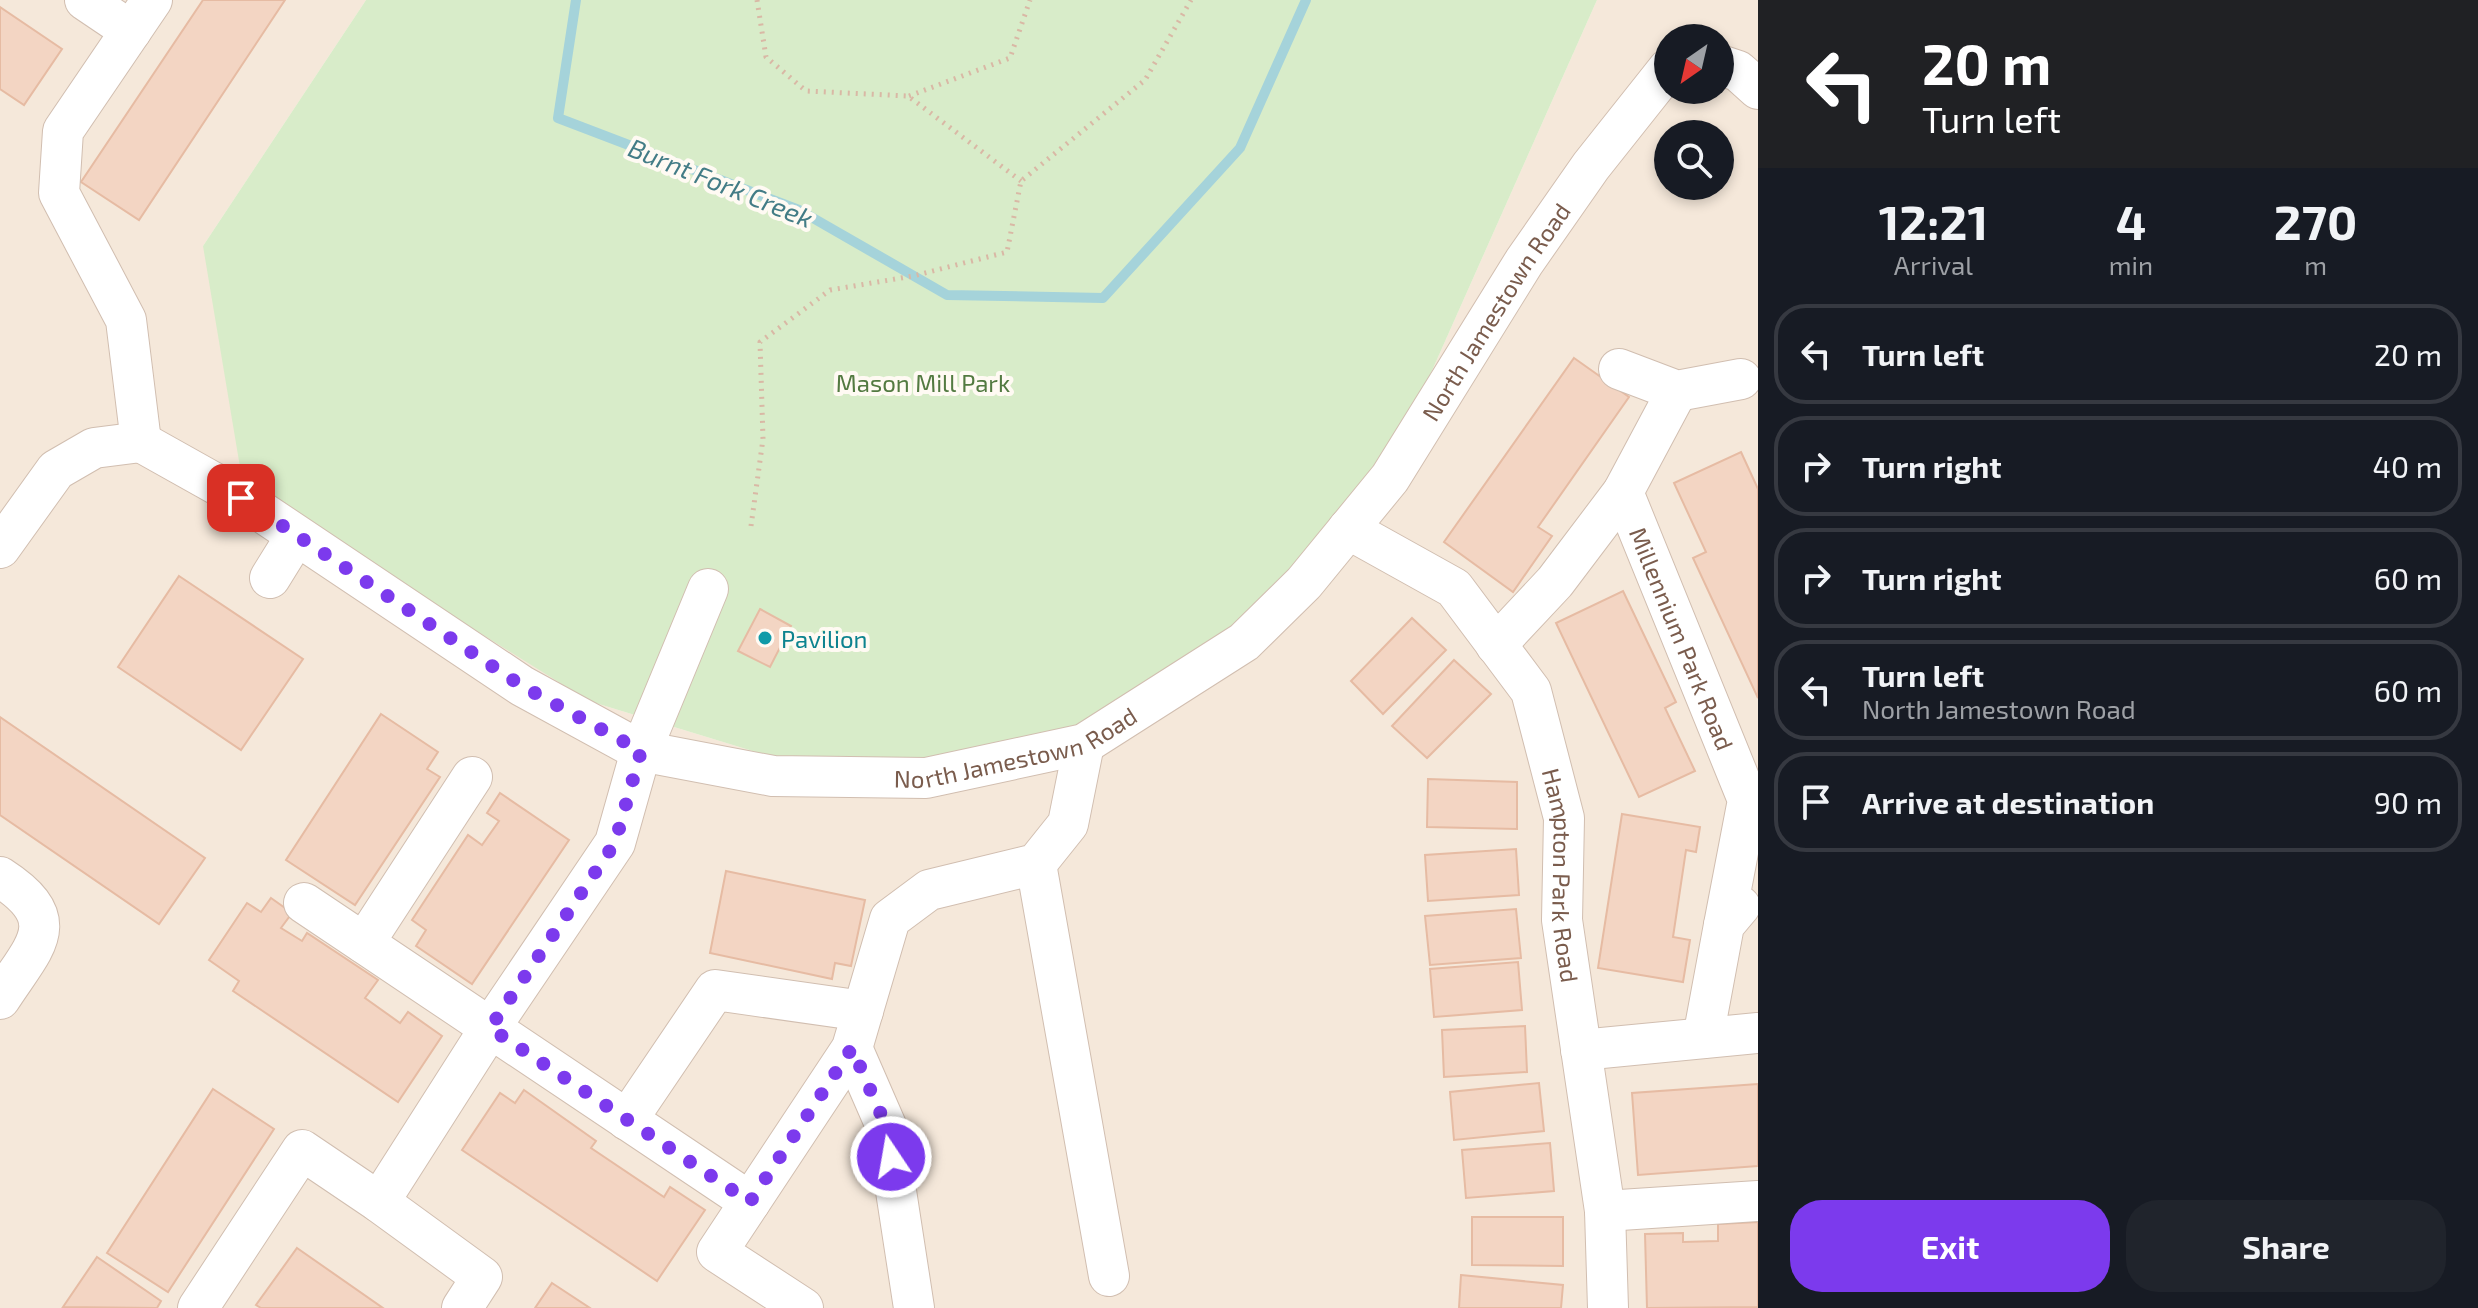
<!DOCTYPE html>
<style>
:root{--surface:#171b24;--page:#20242c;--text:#f1f3f6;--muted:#9ea1a6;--line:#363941;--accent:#7c3aed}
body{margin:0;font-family:"Exo 2",sans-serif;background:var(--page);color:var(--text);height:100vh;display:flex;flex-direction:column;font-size:30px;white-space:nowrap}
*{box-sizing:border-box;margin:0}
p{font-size:26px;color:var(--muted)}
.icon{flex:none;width:44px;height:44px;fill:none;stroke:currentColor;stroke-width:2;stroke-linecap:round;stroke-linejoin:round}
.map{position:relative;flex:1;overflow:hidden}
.details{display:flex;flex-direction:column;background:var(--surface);width:720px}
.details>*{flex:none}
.top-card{background:#202124;color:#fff;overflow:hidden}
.needle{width:52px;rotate:214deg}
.buttons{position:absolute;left:1654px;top:24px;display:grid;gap:16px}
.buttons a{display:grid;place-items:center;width:80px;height:80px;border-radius:50%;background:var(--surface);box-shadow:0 4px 12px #0003;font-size:40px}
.pin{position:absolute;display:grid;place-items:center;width:68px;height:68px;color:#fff;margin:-34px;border-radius:16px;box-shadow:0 4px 12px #0006}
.me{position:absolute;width:88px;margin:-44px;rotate:348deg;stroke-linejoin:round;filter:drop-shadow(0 0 6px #0008)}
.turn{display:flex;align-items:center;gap:28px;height:168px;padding:0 32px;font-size:36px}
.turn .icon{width:104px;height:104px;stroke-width:2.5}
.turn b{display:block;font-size:56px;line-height:68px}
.eta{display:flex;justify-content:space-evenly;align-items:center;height:136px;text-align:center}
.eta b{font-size:48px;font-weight:700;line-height:56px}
.button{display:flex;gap:16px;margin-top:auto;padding:16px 32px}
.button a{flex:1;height:92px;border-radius:32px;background:var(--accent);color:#fff;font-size:32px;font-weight:700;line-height:92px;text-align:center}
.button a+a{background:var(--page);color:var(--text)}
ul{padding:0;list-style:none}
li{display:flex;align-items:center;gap:24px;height:100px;margin:0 16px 12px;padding:0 16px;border:4px solid var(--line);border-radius:32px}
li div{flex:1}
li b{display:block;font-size:30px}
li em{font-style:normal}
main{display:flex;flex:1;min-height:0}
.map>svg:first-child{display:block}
</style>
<main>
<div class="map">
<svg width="1758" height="1308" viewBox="0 0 1758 1308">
<rect width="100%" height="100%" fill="#fdf6ec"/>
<path fill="#f5e8da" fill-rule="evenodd" d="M0,0H366L203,246L589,701L789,762L1398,447L1597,0H1758V1308H0ZM1668,38H1720V90H1668ZM1668,134H1720V186H1668Z"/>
<polygon fill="#d8ecc9" points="366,0 1597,0 1398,447 1180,706 976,766 789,762 589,701 243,485 203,246"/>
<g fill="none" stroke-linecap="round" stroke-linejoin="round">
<polyline stroke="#a5d3da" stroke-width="10" points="576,0 558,118 799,210 947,295 1103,298 1240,148 1306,0"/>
</g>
<g fill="#f3d5c3" stroke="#e6bba3" stroke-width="2">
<polygon points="203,0 285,0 139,220 81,182"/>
<polygon points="0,7 62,49 24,105 0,89"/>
<polygon points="1574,358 1629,397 1538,527 1552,536 1513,592 1444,542"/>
<polygon points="1741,452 1758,489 1758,698 1693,558 1706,552 1674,483"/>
<polygon points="179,576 303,659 241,750 118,667"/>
<polygon points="1623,591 1676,702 1665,708 1695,771 1639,797 1556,623"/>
<polygon points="760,609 791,626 770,667 738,651"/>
<polygon points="1412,618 1446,650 1383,714 1351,681"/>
<polygon points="1454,660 1491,694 1427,758 1392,726"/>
<polygon points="381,714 438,752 427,769 440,777 355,905 286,860"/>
<polygon points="0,717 205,858 159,924 0,815"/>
<polygon points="1428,779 1517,782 1517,829 1427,827"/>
<polygon points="500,793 569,840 472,984 416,946 426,930 412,920 468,835 482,845 499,821 487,813"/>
<polygon points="1622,814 1700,827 1696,852 1686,850 1673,937 1690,940 1683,982 1598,968"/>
<polygon points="1516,849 1519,895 1428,901 1425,855"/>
<polygon points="726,871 865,900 851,966 835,963 832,979 710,953"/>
<polygon points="271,898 292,913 281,928 302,941 307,933 378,980 365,998 400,1023 408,1012 442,1036 398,1102 233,991 239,981 209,960 247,903 261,912"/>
<polygon points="1516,909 1521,958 1430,965 1425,916"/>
<polygon points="1518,962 1522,1010 1434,1017 1430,969"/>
<polygon points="1525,1026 1527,1072 1444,1077 1442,1030"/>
<polygon points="1539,1083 1544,1131 1454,1140 1450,1092"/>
<polygon points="1758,1084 1758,1166 1638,1175 1632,1093"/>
<polygon points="213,1089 274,1129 168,1292 107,1253"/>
<polygon points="524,1090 596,1141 591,1148 664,1197 670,1187 705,1210 657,1281 462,1150 500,1093 515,1103"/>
<polygon points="1550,1143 1554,1191 1466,1198 1462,1150"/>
<polygon points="1472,1217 1563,1217 1563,1266 1472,1265"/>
<polygon points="1758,1222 1758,1307 1647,1308 1645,1234 1683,1233 1683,1242 1718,1241 1718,1224"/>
<polygon points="297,1248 383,1308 261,1308 256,1305"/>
<polygon points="97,1257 161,1301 157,1308 63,1307"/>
<polygon points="1461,1275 1563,1285 1561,1308 1459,1308"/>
<polygon points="552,1283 590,1308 535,1308"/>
</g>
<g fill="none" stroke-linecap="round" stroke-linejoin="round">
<defs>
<g id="minor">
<polyline points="85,0 131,31"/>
<polyline points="1720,65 1738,71 1758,89"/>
<polyline points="1619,369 1677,391 1741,379"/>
<path id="s1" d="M141,442L241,498L522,686L641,751L773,776L926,778L1084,744L1244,642L1304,583L1390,478L1524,262L1591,166L1668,69"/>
<polyline points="141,442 126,320 59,193 63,131 152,0"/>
<path id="s2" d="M1623,492L1748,800L1724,925"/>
<path id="s3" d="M1348,529L1454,588L1531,691L1564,818L1562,920L1605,1211L1608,1308"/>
<polyline points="0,548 56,470 94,448 141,442"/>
<polyline points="270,578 296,536"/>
<polyline points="1496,645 1555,582 1623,492 1677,391"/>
<polyline points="1036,864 1109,1276"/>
<path d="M0,877C68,921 34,946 0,999"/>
<polyline points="304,903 750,1202"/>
<polyline points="364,943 472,777"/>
<polyline points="1703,1038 1724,925 1740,906"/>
<polyline points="852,1048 886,1126 914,1308"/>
<polyline points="1581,1050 1758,1033"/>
<polyline points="627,1120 715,990 863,1011"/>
<polyline points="379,1202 490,1028 615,843 641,751 708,589"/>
<polyline points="1605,1211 1758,1201"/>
<polyline points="198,1308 302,1150 379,1202 482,1277 462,1308"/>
<polyline points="803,1308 717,1252 852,1048 890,919 929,890 1036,864 1068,824 1084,744"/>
</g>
</defs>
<use href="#minor" stroke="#d1beb0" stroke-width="42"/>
<g stroke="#d9b8a5" stroke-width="5" stroke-dasharray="2 6" stroke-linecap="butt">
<polyline points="757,0 766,57 806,91 908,96 1021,181"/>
<polyline points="909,96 1010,58 1030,0"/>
<polyline points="751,526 763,439 760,342 830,290 913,276 1007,252 1021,181 1145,80 1191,0"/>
</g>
<use href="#minor" stroke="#fff" stroke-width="40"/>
</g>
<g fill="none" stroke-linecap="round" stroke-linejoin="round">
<polyline stroke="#7c3aed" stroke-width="14" stroke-dasharray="0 25.2" points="241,498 522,686 641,751 615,843 490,1028 750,1202 852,1048 886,1126 891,1157"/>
</g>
<circle fill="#0f9aa8" stroke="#fffaf3" stroke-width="3" cx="765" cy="638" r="8"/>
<g text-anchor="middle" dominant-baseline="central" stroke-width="8" stroke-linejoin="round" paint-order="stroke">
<g font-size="24" fill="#7a5c4d" stroke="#fffaf3">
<text stroke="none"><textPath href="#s1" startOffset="1644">North Jamestown Road</textPath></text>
<text stroke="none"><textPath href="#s2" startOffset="158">Millennium Park Road</textPath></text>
<text stroke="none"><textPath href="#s1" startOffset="970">North Jamestown Road</textPath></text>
<text stroke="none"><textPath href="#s3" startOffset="438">Hampton Park Road</textPath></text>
</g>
<g font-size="24" fill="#537a41" stroke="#fffaf3">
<text x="923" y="382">Mason Mill Park</text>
</g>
<g font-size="24" fill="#0d838f" stroke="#fffaf3" text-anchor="start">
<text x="781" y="638">Pavilion</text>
</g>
<g font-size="26" font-style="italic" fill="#437c86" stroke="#fffaf3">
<text transform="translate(721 182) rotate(22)">Burnt Fork Creek</text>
</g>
</g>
</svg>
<div class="buttons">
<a><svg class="needle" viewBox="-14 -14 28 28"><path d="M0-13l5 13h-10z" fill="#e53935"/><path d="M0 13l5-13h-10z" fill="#9ea1a6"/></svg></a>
<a><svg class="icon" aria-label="search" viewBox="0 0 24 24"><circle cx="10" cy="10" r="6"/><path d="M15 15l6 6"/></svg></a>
</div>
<div class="pin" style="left:241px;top:498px;background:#d93025"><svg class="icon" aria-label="arrive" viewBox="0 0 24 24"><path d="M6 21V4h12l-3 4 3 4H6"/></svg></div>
<svg class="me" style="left:891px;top:1157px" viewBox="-20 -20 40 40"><circle r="17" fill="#7c3aed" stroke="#fff" stroke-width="3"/><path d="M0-11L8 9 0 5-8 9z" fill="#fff"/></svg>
</div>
<section class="details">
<div class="top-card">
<div class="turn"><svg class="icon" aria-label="left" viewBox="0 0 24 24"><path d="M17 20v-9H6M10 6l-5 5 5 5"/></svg><div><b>20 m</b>Turn left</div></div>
</div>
<div class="eta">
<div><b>12:21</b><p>Arrival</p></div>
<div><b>4</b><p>min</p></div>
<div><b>270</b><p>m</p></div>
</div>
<ul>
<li><svg class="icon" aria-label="left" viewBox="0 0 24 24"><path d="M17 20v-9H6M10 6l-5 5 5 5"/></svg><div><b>Turn left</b></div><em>20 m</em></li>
<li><svg class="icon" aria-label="right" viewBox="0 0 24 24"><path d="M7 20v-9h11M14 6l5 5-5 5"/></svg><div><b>Turn right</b></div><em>40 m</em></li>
<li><svg class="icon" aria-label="right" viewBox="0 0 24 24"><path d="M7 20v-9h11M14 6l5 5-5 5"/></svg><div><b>Turn right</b></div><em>60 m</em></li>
<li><svg class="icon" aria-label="left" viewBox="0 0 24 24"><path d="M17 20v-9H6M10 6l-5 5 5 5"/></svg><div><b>Turn left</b><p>North Jamestown Road</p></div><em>60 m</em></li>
<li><svg class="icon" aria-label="arrive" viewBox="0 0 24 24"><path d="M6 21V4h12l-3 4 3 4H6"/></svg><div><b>Arrive at destination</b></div><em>90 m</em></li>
</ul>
<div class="button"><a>Exit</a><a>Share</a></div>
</section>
</main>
